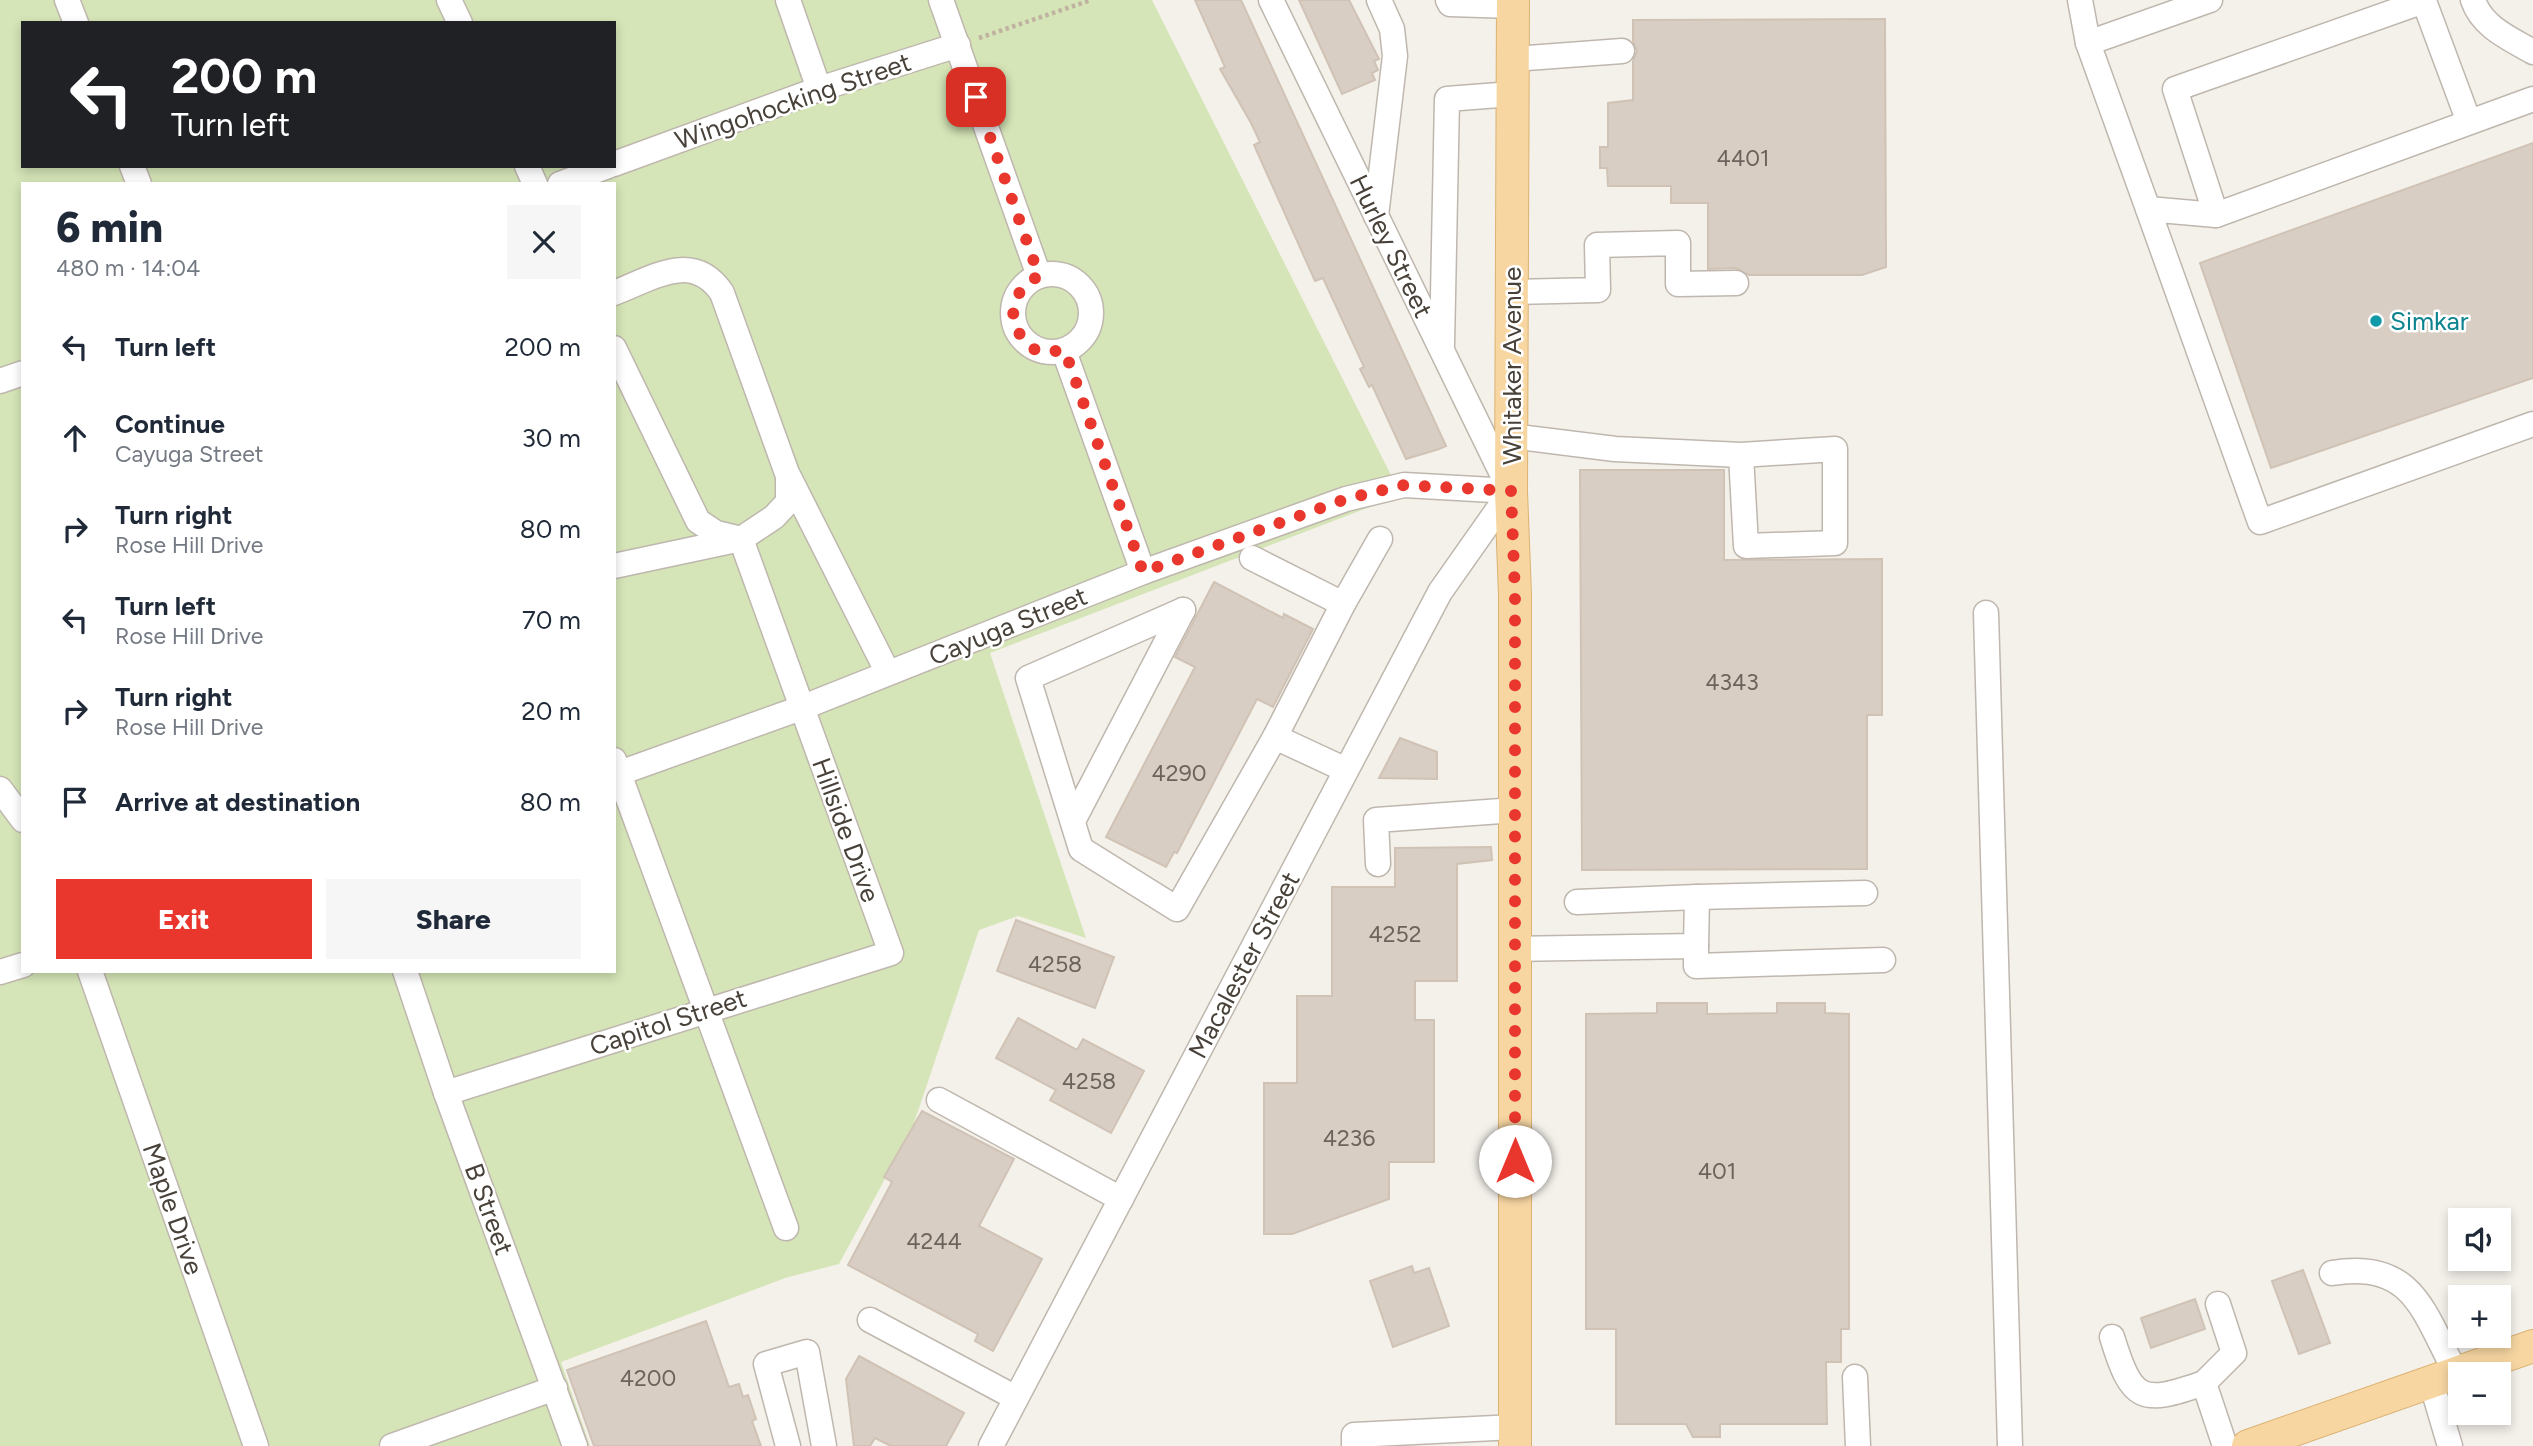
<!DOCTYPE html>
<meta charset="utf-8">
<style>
:root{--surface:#fff;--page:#f6f6f7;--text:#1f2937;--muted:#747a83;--accent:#ea372d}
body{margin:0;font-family:Figtree,sans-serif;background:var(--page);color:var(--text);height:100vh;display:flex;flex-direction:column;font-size:26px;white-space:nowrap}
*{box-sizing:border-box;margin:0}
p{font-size:23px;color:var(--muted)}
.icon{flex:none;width:38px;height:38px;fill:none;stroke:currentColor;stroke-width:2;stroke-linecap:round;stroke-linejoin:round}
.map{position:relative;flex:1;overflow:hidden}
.details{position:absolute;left:21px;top:182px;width:595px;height:791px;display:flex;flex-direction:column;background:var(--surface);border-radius:0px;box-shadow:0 4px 10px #0003}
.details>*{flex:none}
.hud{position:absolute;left:21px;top:21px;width:595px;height:147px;border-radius:0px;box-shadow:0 4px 10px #0003;background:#202124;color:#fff;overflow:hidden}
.buttons{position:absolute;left:2448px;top:1208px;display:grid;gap:14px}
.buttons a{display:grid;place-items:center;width:63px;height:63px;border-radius:0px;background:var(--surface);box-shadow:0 4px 10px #0003;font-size:35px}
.pin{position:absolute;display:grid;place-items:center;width:60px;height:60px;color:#fff;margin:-30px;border-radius:14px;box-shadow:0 4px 10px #0006}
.me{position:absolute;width:77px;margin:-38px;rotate:0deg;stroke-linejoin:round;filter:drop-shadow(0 0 5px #0008)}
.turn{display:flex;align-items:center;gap:24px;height:147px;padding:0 35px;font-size:32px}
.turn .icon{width:91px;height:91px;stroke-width:2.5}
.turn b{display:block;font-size:49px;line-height:60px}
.round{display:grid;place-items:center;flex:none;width:74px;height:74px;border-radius:0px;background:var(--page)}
.headline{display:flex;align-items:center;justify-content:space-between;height:119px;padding:0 35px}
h1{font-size:42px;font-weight:800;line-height:52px}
.cta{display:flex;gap:14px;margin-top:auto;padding:14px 35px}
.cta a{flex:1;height:80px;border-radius:0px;background:var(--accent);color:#fff;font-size:28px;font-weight:800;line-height:80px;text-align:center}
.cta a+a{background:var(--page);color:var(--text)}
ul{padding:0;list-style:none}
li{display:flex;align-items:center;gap:21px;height:91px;padding:0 35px}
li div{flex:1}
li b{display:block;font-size:26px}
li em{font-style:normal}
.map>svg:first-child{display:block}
</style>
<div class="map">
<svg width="2533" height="1446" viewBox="0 0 2533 1446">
<rect width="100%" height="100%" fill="#f4f1eb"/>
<path fill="#d5e5b7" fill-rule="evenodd" d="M0,0H1152L1401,495L990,653L1086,938L1018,916L979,930L912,1129L839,1264L785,1278L561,1362L590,1446H0ZM23,23H614V166H23ZM23,184H614V971H23Z"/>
<g fill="#d8cec4" stroke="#d0c3b5" stroke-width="2">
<polygon points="1195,0 1241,0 1446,446 1439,449 1406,459 1372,385 1369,387 1360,369 1364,367 1323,278 1315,281 1254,145 1260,142 1251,123 1220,69 1225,67"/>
<polygon points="1299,0 1349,0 1379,59 1374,61 1378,70 1372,73 1375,80 1342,94"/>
<polygon points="1885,19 1886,267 1862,275 1749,275 1736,268 1708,269 1708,203 1671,203 1671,186 1608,186 1607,168 1600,168 1600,147 1608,147 1608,103 1633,100 1633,61 1637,51 1633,41 1633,20"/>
<polygon points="2533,143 2533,378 2271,468 2200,263"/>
<polygon points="1580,470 1724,470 1724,560 1882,559 1882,715 1867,715 1867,869 1582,870"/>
<polygon points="1214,582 1283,618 1284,614 1313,629 1273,707 1257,699 1177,853 1174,852 1166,867 1106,837 1195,667 1175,657"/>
<polygon points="1400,738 1437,752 1437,779 1379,778"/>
<polygon points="1491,847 1492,860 1457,864 1457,981 1415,981 1415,1020 1434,1020 1434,1162 1389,1162 1389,1199 1292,1234 1264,1234 1264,1083 1297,1083 1297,996 1332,996 1332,887 1395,887 1395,848"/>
<polygon points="1016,920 1114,957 1095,1008 997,971"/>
<polygon points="1657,1003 1707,1003 1707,1014 1777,1013 1777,1003 1825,1003 1825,1013 1849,1014 1849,1329 1841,1329 1841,1362 1826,1362 1827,1424 1720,1424 1720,1437 1693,1437 1686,1424 1616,1424 1616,1329 1586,1329 1586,1014 1657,1013"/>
<polygon points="1018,1018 1077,1050 1083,1039 1144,1071 1111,1133 1050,1100 1056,1090 996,1058"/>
<polygon points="922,1111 1014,1159 979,1226 1042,1259 993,1351 975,1341 978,1334 848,1265 892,1182 884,1177"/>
<polygon points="1412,1266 1414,1273 1429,1268 1449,1326 1393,1347 1370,1281"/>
<polygon points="2303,1270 2330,1343 2299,1354 2272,1281"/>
<polygon points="2195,1299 2205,1329 2151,1348 2141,1318"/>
<polygon points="706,1321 729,1387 739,1384 743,1397 748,1395 756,1419 752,1421 761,1446 594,1446 567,1370"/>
<polygon points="859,1356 964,1413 946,1446 891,1446 875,1438 870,1446 854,1446 846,1379"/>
</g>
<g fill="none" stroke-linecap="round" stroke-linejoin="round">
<defs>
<g id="minor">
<polyline points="67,0 76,23"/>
<polyline points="449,0 460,23"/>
<polyline points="788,0 819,89"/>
<polyline points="941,0 1039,276"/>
<polyline points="1271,0 1510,490"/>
<polyline points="1448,0 1450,4 1513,6"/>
<polyline points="2080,0 2088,43 2148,209"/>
<path d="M2473,0C2482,27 2509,38 2533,52"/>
<polyline points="2088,43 2210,0"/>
<polyline points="1513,59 1622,51"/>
<polyline points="2533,99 2216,215 2148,209 2260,522 2533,424"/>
<polyline points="614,164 819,89 958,45"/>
<polyline points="132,166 139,184"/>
<polyline points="527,166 535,184"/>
<polyline points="560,184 608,166"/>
<polyline points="2216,215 2175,89 2424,1 2469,122"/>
<polyline points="1376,216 1395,56 1392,29 1379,0"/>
<circle cx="1052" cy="313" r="39"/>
<polyline points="1512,292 1598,290 1597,245 1678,243 1678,284 1736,283"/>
<path d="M614,293C653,278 693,250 722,293L788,476V502L774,517L741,539L614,566"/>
<polyline points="1442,345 1447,99 1512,94"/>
<polyline points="1064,351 1143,572"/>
<polyline points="0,381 23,373"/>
<polyline points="1511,436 1615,449 1741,455 1746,546 1835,543 1835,449 1741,455"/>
<polyline points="789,477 888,673"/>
<polyline points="1252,558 1343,604 1275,737"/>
<polyline points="1343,604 1380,539"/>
<polyline points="1183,610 1028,678 1081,849 1177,909 1275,737 1346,770"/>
<polyline points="1986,613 2010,1446"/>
<polyline points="614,760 786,1228"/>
<polyline points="614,775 801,708 1143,572 1346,499 1404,485 1511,491"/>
<polyline points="0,789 23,820"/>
<polyline points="1073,821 1183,610"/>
<polyline points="1378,864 1376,820 1515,810"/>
<polyline points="1577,902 1697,897"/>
<polyline points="1696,946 1696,966 1883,960"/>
<polyline points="1515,949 1696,946 1697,897 1865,893"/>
<polyline points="90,971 256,1446"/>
<polyline points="405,971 446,1093 575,1446"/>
<polyline points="0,972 23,965"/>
<polyline points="446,1093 891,953 741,539 716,533 698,521 614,348"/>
<polyline points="939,1100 1121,1199"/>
<path d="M2332,1273C2414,1259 2424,1314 2456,1373"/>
<polyline points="2218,1304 2234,1353 2204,1383 2225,1446"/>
<polyline points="870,1320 1016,1398"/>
<path d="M2112,1337C2132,1402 2141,1405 2204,1383"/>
<polyline points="1855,1377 1858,1446"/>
<polyline points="2431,1382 2450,1446"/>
<polyline points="392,1446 555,1388"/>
<polyline points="788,1446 766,1364 807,1352 824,1446"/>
<polyline points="991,1446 1440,592 1511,491"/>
<polyline points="1354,1446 1354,1435 1515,1427"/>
</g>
<g id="major">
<polyline points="1513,0 1511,491 1515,595 1515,1446"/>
<polyline points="2248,1446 2533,1346"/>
</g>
</defs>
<use href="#minor" stroke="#bfb7ae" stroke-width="27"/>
<use href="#major" stroke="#dbb272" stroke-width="34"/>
<polyline stroke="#c0b2a0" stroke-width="4.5" stroke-dasharray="3.5 3.5" stroke-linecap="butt" points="979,38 1091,0"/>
<use href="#minor" stroke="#fff" stroke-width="24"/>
<use href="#major" stroke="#f7d6a2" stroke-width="32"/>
</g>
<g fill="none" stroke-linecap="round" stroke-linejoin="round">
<path stroke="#ea372d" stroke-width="12" stroke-dasharray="0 21.6" d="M976,97L1039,276C1005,294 1005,330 1037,351H1065L1143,572L1346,499L1404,485L1511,491L1515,594V1161"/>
</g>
<circle fill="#0f9aa8" stroke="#fff" stroke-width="2.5" cx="2376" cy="321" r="7"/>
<g text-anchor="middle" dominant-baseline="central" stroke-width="5" stroke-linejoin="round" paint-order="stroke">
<g font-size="23" fill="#6c645c">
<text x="1743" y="158">4401</text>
<text x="1732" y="682">4343</text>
<text x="1179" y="773">4290</text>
<text x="1395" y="934">4252</text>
<text x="1055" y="964">4258</text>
<text x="1089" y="1081">4258</text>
<text x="1349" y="1138">4236</text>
<text x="1717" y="1171">401</text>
<text x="934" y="1241">4244</text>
<text x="648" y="1378">4200</text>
</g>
<g font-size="26" fill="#484139" stroke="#fff">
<text transform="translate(793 101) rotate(-19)">Wingohocking Street</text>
<text transform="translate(1391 246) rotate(64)">Hurley Street</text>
<text transform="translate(1512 366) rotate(-90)">Whitaker Avenue</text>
<text transform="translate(1008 626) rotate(-22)">Cayuga Street</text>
<text transform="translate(846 830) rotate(70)">Hillside Drive</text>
<text transform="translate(1244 965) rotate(-62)">Macalester Street</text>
<text transform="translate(668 1022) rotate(-18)">Capitol Street</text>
<text transform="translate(173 1209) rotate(71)">Maple Drive</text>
<text transform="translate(489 1209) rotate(70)">B Street</text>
</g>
<g font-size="26" fill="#0d838f" stroke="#fff" text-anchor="start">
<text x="2390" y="321">Simkar</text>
</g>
</g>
</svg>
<div class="buttons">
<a><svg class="icon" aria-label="sound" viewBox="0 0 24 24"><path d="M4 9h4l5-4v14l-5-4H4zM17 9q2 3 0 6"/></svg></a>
<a>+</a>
<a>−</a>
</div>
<div class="pin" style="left:976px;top:97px;background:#d93025"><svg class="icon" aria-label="arrive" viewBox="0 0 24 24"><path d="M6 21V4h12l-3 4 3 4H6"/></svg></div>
<svg class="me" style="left:1515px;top:1161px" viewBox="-20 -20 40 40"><circle r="19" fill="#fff"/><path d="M0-13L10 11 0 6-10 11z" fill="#ea372d"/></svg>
<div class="hud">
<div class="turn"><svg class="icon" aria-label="left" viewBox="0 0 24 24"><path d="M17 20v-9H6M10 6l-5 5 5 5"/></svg><div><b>200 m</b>Turn left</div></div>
</div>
<section class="details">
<div class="headline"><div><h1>6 min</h1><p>480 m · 14:04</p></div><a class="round"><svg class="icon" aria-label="close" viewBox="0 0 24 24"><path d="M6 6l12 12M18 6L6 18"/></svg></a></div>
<ul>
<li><svg class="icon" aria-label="left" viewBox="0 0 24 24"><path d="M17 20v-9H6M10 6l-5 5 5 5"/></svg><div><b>Turn left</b></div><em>200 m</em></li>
<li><svg class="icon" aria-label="ahead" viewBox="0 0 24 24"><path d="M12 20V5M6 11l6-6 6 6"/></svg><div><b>Continue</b><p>Cayuga Street</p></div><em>30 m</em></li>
<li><svg class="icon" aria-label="right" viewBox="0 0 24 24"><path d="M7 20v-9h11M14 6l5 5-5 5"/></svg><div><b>Turn right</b><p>Rose Hill Drive</p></div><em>80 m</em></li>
<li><svg class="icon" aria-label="left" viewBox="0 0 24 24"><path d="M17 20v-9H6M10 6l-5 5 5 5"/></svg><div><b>Turn left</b><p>Rose Hill Drive</p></div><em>70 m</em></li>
<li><svg class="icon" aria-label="right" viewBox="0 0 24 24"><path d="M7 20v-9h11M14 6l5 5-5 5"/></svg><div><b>Turn right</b><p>Rose Hill Drive</p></div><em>20 m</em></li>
<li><svg class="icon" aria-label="arrive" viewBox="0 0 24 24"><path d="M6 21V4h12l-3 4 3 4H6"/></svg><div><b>Arrive at destination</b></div><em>80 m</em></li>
</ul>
<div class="cta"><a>Exit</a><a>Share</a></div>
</section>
</div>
